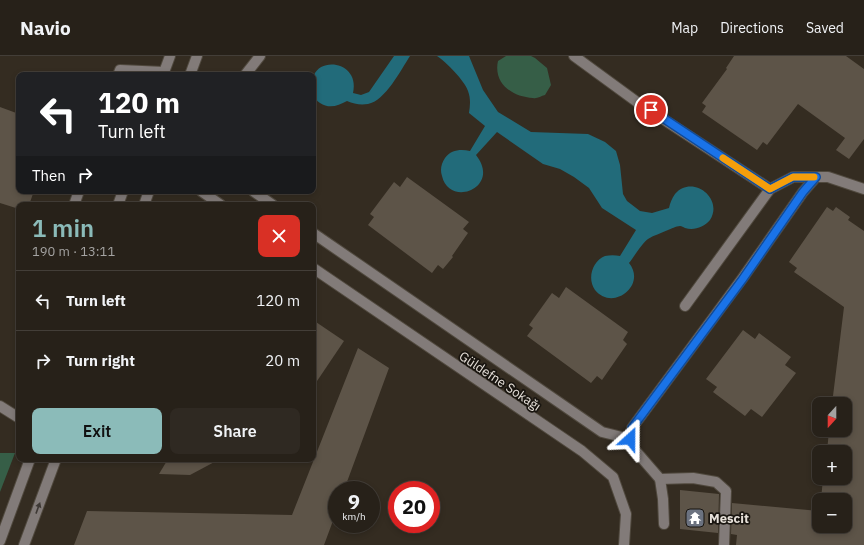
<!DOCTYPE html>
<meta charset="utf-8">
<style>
:root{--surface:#272119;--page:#2f2922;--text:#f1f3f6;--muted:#a4a3a2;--line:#433e38;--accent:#8bbbb9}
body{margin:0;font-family:"IBM Plex Sans",sans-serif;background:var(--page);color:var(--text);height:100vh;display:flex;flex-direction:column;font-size:15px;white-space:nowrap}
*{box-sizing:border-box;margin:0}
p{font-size:13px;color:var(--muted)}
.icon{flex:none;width:22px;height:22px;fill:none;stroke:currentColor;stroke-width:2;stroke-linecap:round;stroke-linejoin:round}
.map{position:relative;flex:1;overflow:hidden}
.details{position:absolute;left:16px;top:146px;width:300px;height:260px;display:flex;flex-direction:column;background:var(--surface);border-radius:8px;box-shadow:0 2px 6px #0003,0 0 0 1px var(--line)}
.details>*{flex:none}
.hud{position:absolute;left:16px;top:16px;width:300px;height:122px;border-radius:8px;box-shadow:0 2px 6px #0003,0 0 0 1px var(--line);background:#202124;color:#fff;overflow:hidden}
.needle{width:26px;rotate:201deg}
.controls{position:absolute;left:812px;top:341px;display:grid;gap:8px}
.controls a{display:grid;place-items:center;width:40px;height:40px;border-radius:8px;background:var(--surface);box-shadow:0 2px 6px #0003,0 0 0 1px var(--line);font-size:20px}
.speed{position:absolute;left:328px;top:425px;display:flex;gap:8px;font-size:20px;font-weight:700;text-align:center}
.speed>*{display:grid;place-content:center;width:52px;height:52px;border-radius:50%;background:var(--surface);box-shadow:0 2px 6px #0003,0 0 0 1px var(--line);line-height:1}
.speed small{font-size:10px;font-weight:400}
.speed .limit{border:6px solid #d22;background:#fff;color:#111}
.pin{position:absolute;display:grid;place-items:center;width:34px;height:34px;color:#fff;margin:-17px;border:2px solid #fff;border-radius:50%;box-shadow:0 1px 4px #0007}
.me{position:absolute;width:44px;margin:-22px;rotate:24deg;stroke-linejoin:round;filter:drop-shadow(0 0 3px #0008)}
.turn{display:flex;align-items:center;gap:14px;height:84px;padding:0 16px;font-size:18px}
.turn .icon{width:52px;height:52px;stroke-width:2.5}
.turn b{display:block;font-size:28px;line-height:34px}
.then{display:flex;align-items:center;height:38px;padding:0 16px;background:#0003;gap:8px;font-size:15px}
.round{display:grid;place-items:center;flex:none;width:42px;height:42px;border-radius:8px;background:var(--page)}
.headline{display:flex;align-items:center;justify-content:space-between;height:68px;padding:0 16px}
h1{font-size:24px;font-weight:600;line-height:30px;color:var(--accent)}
.button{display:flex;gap:8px;margin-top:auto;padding:8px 16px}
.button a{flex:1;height:46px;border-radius:8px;background:var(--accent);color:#111;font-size:16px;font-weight:600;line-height:46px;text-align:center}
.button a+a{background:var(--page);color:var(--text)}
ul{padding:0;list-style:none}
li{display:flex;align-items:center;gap:12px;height:60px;padding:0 16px;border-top:1px solid var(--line)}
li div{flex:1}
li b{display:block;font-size:15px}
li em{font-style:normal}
header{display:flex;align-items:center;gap:24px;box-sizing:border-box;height:56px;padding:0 20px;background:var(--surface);border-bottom:1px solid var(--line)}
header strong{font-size:19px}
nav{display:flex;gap:22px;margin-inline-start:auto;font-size:14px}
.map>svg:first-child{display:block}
</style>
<header>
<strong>Navio</strong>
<nav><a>Map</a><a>Directions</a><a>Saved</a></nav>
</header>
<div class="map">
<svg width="864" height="489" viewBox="0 0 864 489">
<rect width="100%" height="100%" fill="#342c21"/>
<g fill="#365e47">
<path d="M506,0H531L535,2L547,12L551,29L545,39C541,40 537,43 533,42C512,41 493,27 498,5Z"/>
<polygon points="0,397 15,397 0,436"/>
</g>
<g fill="#226b7a">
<path d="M394,0H410C401,14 385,45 368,48C360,49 354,48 347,45C338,50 329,53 320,47C314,43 313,38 313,31C313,27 312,23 314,19C322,0 360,7 353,37L361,39L369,36Z"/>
<path d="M437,0H469L483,34L498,56L531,76L588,78L605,86L616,95L620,109L623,138L627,145L640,155L652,157L669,152C670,147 672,142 675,138C692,118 724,142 710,164C704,171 694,175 685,172C683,171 682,170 680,170C676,170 671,173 668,174C662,177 654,179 648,183C642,187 634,201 629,207C647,229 613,256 595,234C587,223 592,205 605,200C610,199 615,199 620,200L636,174L602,152L589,132L574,121L560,113L543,108L497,76L476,99C502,132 449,152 442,120C440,114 441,108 445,102C451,94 460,93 470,95L485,70L469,57C470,50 471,43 468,35C465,25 446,6 437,0Z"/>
</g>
<g fill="#5d5448">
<polygon points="734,0 846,0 864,13 864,83 849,103 836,94 845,82 798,48 767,89 763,86 757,94 702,56 706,50 702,47 727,13 726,12"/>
<polygon points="0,51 19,58 19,135 34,135 29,149 19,149 19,153 0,147"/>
<polygon points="407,121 469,166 463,173 468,177 452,200 453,201 443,213 438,209 432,217 368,169 374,161 370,158 394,126 400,131"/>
<polygon points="827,151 833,155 836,151 850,161 848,164 864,175 864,489 736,489 737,479 731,478 732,447 819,455 819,470 845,470 845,444 821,444 823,422 845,422 845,396 827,396 829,374 845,374 845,348 832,348 844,251 794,216 797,212 789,206"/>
<polygon points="566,231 628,276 623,284 627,288 602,324 597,320 591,327 527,280 533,272 529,269 552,237 559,242"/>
<polygon points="313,264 344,285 313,331"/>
<polygon points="743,274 755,283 759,277 791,301 785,309 796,317 762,361 751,353 745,360 713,336 717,331 706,323"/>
<polygon points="358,292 389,312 344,434 337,434 337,454 324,489 74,489 87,455 292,459"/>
<polygon points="168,403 220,403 190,419 159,418"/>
<polygon points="680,434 719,438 718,477 680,473"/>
</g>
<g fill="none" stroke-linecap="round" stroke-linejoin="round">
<defs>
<g id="minor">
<polyline points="574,0 637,46 770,133 685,250"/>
<polyline points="118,19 120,14 164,16"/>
<polyline points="163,19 170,0"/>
<polyline points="190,19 197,0"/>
<polyline points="245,19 260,0"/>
<polyline points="770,133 793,121 816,121"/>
<polyline points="201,135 221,149"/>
<polyline points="253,135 273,149"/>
<polyline points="74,149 79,135"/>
<polyline points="118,149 123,135"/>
<polyline points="144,149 149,135"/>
<polyline points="313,177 602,376 630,383"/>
<polyline points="313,212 582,395 613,421 626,458 624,489"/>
<polyline points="0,350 19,362"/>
<polyline points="660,423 693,422 716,426 726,435 724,489"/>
<polyline points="664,468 663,443 660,423 634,393 630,383 632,372 742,223 803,136 816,121 828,121 864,133"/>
<polyline points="0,485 30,403"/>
<polyline points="24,489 56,403"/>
</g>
</defs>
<use href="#minor" stroke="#50493e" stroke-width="12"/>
<use href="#minor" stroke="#827b79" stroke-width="10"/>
</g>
<defs><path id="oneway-solid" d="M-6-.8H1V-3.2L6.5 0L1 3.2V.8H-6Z"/></defs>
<use fill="#3e3935" href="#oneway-solid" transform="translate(38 452) rotate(-70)"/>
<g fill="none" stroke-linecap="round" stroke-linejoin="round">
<defs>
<polyline id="route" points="630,383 632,372 742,224 803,136 816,121 793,121 770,133 651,54"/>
</defs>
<use href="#route" stroke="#114b97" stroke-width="10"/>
<use href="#route" stroke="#1a73e8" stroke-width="7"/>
<polyline stroke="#f59e0b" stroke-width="7" points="723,102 770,133 793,121 814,121"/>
</g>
<defs>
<symbol id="temple-square" viewBox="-11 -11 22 22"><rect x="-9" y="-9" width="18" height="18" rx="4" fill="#6b7280" stroke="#191510"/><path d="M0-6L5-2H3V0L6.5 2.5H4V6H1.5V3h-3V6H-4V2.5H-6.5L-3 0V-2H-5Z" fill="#fff"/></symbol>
</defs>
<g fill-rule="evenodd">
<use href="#temple-square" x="684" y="451" width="22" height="22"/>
</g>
<g text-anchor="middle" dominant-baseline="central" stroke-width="3.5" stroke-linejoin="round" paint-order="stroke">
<g font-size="13" fill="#e6e0d9" stroke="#191510">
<text transform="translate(500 325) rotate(34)">Güldefne Sokağı</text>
</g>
<g font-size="13" font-weight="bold" fill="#e6e0d9" stroke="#191510" text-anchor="start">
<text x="709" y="462">Mescit</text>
</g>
</g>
</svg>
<div class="controls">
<a><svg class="needle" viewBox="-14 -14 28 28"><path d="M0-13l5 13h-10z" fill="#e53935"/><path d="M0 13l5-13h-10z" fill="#a4a3a2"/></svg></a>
<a>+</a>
<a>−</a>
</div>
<div class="speed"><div>9<small>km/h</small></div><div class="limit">20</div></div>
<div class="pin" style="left:651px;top:54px;background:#d93025"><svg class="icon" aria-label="arrive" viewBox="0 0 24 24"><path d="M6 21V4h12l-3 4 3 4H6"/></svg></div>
<svg class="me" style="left:630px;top:383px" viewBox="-20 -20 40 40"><path d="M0-17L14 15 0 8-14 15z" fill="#1a73e8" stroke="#fff" stroke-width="4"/></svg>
<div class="hud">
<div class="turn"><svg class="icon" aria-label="left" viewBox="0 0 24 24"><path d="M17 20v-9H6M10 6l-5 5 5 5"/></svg><div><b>120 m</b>Turn left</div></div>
<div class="then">Then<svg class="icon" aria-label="right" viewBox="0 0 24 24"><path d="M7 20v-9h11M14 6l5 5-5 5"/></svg></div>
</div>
<section class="details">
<div class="headline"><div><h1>1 min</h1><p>190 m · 13:11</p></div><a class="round" style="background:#d93025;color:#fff"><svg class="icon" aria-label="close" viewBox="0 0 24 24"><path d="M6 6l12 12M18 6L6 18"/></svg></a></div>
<ul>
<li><svg class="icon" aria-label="left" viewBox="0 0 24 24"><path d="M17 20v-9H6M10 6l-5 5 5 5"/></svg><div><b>Turn left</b></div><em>120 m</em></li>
<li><svg class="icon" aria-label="right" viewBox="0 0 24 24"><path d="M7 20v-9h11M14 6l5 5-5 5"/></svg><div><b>Turn right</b></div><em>20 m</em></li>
</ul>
<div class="button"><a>Exit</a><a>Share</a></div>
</section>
</div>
